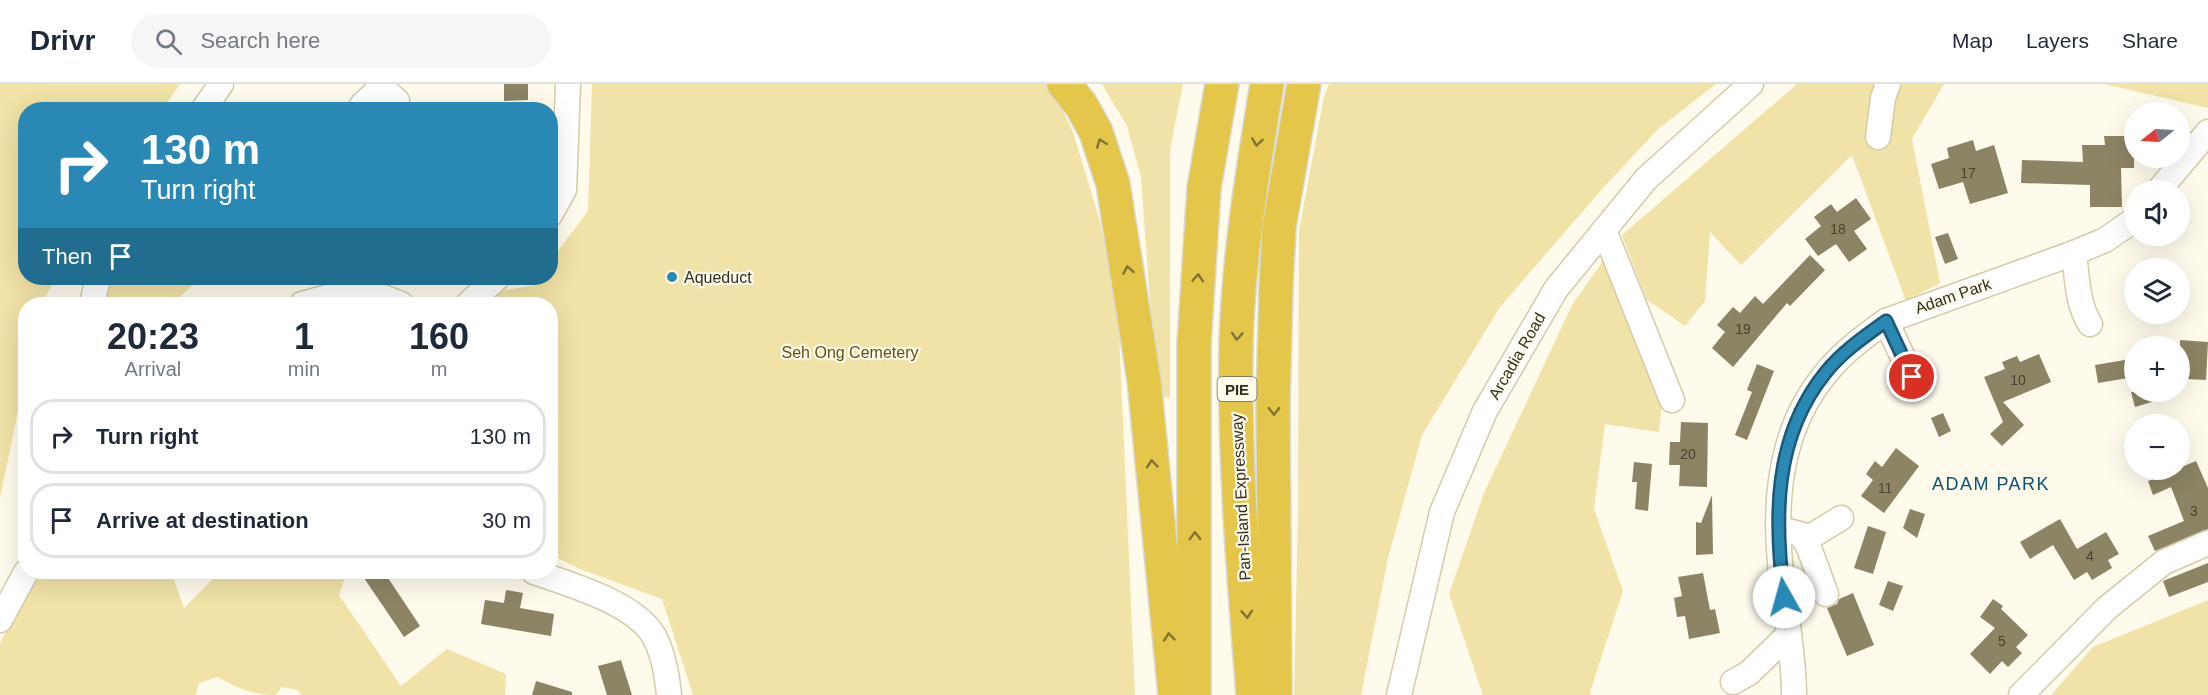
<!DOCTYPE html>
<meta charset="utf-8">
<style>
:root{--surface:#fff;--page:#f6f6f7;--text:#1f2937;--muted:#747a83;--line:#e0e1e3}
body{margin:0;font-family:Arial,sans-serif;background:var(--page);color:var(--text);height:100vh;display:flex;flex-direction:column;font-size:22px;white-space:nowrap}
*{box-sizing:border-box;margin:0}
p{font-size:20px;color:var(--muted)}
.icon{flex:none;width:33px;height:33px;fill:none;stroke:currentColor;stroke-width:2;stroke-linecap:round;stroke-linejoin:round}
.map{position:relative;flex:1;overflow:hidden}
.panel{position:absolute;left:18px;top:213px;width:540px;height:282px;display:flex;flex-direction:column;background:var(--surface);border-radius:24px;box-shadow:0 6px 24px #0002}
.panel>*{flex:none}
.hud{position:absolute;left:18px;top:18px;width:540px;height:183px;border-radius:24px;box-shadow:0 6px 24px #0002;background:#2989b4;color:#fff;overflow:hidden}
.needle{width:39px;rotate:252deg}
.tools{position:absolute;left:2124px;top:18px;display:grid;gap:12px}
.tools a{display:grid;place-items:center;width:66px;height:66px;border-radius:50%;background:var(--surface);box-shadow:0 6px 24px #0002;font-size:30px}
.pin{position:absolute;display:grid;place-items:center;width:51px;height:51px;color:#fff;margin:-26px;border:3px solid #fff;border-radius:50%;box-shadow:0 2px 6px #0007}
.me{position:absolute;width:66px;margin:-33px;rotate:353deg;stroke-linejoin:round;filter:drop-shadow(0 0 4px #0008)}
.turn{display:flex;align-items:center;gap:21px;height:126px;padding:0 24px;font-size:27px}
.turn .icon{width:78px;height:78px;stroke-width:2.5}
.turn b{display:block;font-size:42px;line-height:51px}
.then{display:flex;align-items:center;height:57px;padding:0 24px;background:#0003;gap:12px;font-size:22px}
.eta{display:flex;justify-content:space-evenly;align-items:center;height:102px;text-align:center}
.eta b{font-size:36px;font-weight:700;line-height:42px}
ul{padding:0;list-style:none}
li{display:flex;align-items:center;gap:18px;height:75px;margin:0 12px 9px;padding:0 12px;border:3px solid var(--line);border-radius:24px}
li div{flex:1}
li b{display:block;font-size:22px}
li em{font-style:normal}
header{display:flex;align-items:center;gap:36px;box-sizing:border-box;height:84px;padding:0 30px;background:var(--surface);border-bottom:2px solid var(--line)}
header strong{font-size:28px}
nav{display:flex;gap:33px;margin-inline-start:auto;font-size:21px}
.search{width:420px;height:54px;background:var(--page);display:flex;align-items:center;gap:15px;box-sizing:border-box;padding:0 21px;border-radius:33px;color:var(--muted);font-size:22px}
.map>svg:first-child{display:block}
</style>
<header>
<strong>Drivr</strong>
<div class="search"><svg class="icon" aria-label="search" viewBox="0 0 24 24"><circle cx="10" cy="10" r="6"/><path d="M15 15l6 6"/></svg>Search here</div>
<nav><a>Map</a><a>Layers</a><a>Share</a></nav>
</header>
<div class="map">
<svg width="2208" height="611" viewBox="0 0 2208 611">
<rect width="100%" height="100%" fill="#fefbed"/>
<g fill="#f1e2a7">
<polygon points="0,0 180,0 163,25 26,26 26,194 56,194 41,220 26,220 25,293 0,414"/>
<polygon points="592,0 1046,0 1054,7 1073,48 1099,134 1118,225 1135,611 693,611 662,515 580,485 551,471 550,220 482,220 497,207 531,202 538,194 550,194 551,176 588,127"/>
<polygon points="1102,0 1183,0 1170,65 1170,313 1157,314 1141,93 1127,42"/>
<polygon points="1329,0 1716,0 1658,45 1603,104 1500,223 1422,351 1388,474 1361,611 1294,611 1298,430 1299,146 1324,13"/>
<polygon points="1797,0 1944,0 1912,55 1940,199 1906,217 1852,71 1741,181 1710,148 1705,217 1685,242 1646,215 1622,151"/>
<polygon points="2104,0 2208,0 2208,24"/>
<polygon points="1605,174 1662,319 1659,348 1605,340 1594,425 1623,507 1590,608 1591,611 1483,611 1449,510 1484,409 1572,221"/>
<polygon points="107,194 189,194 195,199 172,220 103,220"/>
<path d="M37,488H125L127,494L140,488H171L184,524L220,488H347L339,511L401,602L447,565L506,590L505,611H301L298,606L282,603L275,611C252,611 237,604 218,593L199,599L196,611H0V559Z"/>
<polygon points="2208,516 2208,611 2051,611 2093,563"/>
</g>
<g fill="#8c8464">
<polygon points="504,0 528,0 528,16 504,17"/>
<polygon points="2104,52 2130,52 2130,61 2134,61 2134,84 2121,84 2122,123 2090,123 2090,101 2021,99 2022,76 2083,78 2082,61 2105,61"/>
<polygon points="1973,56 1976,67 1994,61 2008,109 1970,120 1963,98 1939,105 1931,80 1949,74 1947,64"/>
<polygon points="1856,114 1871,135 1854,147 1867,165 1849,178 1836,160 1818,172 1805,155 1821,142 1814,133 1831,120 1837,128"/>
<polygon points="1948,149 1958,175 1945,180 1935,153"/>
<polygon points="1810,171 1825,186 1790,222 1787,219 1733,283 1712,264 1725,248 1717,241 1733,223 1740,229 1755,212 1763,220"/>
<polygon points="2180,256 2208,258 2206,296 2187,295 2188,286 2180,286"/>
<polygon points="2039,270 2051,298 2003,318 2024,341 2002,362 1990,350 2003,338 1984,293 2005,285 2002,278 2017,272 2020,278"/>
<polygon points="2125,276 2128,294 2098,299 2095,281"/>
<polygon points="1757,280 1774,287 1747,356 1735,351 1752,308 1747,306"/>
<polygon points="2131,308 2174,308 2175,311 2135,323"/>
<polygon points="1943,329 1951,347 1939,353 1931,334"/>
<polygon points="1681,338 1708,339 1707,403 1679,402 1680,381 1669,381 1670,358 1680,358"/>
<polygon points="1896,364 1919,382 1884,429 1861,412 1873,396 1866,390 1875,377 1882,383"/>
<polygon points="2196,377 2208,404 2208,445 2155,467 2148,452 2184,437 2171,403 2153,411 2148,397"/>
<polygon points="1634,378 1652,380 1648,427 1635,425 1637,398 1632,398"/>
<polygon points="1712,411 1713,470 1696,471 1696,438 1701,439"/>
<polygon points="1910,425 1925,430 1917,454 1903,444"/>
<polygon points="2060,435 2077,465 2106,448 2119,470 2108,476 2112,484 2092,496 2087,488 2074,496 2053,461 2030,475 2020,458"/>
<polygon points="1868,442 1886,448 1873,490 1854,484"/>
<polygon points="2208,479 2208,498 2169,513 2163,497"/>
<polygon points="374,488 384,488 420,542 404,553 364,494"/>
<polygon points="1703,489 1710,526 1715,525 1720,549 1689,555 1685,532 1677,533 1674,514 1682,512 1678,493"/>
<polygon points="1888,497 1903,502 1893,527 1879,521"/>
<polygon points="506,506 523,509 520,524 554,530 551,552 481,540 485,516 504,519"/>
<polygon points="1853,509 1874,561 1847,572 1827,524 1837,520 1839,515"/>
<polygon points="1993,515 2003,522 2001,525 2028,551 2016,563 2022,569 2008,583 2002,577 1990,590 1970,570 1995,544 1980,533"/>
<polygon points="621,576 632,611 607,611 598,582"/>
<polygon points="536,597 572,608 572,611 532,611"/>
</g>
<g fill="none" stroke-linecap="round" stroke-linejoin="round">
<defs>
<g id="minor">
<polyline points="203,26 221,0"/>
<polyline points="361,26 362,21 376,8 387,8 397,17 395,26"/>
<polyline points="1878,53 1883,14 1888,0"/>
<polyline points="2159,106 2208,48"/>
<polyline points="550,131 564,106 568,0"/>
<polyline points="1604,146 1672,316"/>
<path d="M2074,169C2077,192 2077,220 2090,240"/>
<polyline points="343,194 360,204 401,220"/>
<polyline points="92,220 98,194"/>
<polyline points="302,220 360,204"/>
<polyline points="468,220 497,194"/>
<polyline points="1886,237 1912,293 1918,296"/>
<polyline points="1778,444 1810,453 1841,434"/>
<polyline points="1802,452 1809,464 1826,510"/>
<path d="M534,488C569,500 631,518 652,549C663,566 667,591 669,611"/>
<polyline points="0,536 26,488"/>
<polyline points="1733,598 1749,589 1788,551"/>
<polyline points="1399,611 1442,428 1485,327 1556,205 1646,95 1751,0"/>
<path d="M1794,611C1794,567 1784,523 1780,479C1774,412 1781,342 1827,288C1843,268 1865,252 1886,237L2074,169L2105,156L2134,136"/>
<polyline points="2021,611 2107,524 2164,478 2208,459"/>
</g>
<g id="highway">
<polyline points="1064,0 1081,21 1096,48 1113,100 1144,296 1175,611"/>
<polyline points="1194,611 1194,260 1204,104 1222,0"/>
<path d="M1253,611C1244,495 1234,378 1236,262C1238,174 1253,86 1267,0"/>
<polyline points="1275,611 1273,319 1276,203 1279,143 1304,0"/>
</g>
</defs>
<use href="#minor" stroke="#d4cba9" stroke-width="27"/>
<use href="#highway" stroke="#dadad7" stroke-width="36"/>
<use href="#minor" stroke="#fff" stroke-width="24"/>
<use href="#highway" stroke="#e4c64a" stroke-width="33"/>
</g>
<defs><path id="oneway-chevron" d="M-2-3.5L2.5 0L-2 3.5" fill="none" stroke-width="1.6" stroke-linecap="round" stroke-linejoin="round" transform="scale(1.5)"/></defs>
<g stroke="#827333">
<use href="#oneway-chevron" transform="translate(1257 58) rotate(99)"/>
<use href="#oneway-chevron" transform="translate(1101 59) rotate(-111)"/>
<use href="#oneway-chevron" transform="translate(1128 186) rotate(-100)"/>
<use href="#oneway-chevron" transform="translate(1198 194) rotate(-86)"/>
<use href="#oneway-chevron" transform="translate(1237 252) rotate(94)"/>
<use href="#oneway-chevron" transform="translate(1274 327) rotate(90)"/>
<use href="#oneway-chevron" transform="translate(1152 380) rotate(-95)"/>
<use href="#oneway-chevron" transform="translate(1195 452) rotate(-90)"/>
<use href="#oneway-chevron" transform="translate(1247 530) rotate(86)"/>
<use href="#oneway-chevron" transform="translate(1169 553) rotate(-96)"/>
</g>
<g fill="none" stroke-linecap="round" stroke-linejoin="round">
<defs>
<path id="route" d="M1784,513C1774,434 1773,353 1826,288C1842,268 1865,252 1886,237L1912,293"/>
</defs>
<use href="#route" stroke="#1b5975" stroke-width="15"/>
<use href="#route" stroke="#2989b4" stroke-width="10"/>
</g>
<circle fill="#2989b4" stroke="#fefbed" stroke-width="2" cx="672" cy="193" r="6"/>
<g text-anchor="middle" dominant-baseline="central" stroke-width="4.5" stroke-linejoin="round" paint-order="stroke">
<g font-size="14" fill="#484432">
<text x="1968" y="89">17</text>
<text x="1838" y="145">18</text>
<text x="1743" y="245">19</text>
<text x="2018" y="296">10</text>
<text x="1688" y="370">20</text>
<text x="1885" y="404">11</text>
<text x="2194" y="427">3</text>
<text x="2090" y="472">4</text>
<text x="2002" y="557">5</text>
</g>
<rect fill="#fefbed" stroke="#6f6c5e" stroke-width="1.5" x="1217.5" y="293" width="39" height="24" rx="4.5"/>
<g font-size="15" font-weight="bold" fill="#322f21">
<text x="1237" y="305">PIE</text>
</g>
<g font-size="16" fill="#322f21" stroke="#fefbed" text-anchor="start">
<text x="684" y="193">Aqueduct</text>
</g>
<g font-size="16" fill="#322f21" stroke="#fefbed">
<text transform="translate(1953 212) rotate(-19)">Adam Park</text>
<text transform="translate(1517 272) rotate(-60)">Arcadia Road</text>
<text transform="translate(1241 413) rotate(-93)">Pan-Island Expressway</text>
</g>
<g font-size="16" fill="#61520f" stroke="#fefbed">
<text x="850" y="268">Seh Ong Cemetery</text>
</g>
<g font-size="18" letter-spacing="1.5" fill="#0d5270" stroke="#fefbed">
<text x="1991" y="400">ADAM PARK</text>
</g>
</g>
</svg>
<div class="tools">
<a><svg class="needle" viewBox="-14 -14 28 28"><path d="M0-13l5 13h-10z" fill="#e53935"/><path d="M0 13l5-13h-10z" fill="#747a83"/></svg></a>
<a><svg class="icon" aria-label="sound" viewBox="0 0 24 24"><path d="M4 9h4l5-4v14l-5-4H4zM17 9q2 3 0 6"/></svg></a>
<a><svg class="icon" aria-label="layers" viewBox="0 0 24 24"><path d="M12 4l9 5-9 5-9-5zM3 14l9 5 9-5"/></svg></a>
<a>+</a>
<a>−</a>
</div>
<div class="pin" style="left:1912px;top:293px;background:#d93025"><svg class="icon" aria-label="arrive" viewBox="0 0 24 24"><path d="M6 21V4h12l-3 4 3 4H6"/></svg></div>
<svg class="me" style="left:1784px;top:513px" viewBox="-20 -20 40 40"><circle r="19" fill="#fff"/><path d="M0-13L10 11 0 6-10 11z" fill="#2989b4"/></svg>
<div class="hud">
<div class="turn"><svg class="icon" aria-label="right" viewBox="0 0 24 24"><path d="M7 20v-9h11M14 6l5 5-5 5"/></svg><div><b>130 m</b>Turn right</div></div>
<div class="then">Then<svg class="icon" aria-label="arrive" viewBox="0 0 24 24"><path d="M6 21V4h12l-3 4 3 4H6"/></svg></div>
</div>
<section class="panel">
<div class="eta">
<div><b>20:23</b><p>Arrival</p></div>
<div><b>1</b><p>min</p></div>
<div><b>160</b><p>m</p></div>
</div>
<ul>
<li><svg class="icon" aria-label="right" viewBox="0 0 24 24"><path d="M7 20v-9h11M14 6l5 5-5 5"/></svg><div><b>Turn right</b></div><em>130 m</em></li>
<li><svg class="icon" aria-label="arrive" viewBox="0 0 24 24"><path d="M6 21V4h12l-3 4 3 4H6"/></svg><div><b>Arrive at destination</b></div><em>30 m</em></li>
</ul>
</section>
</div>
